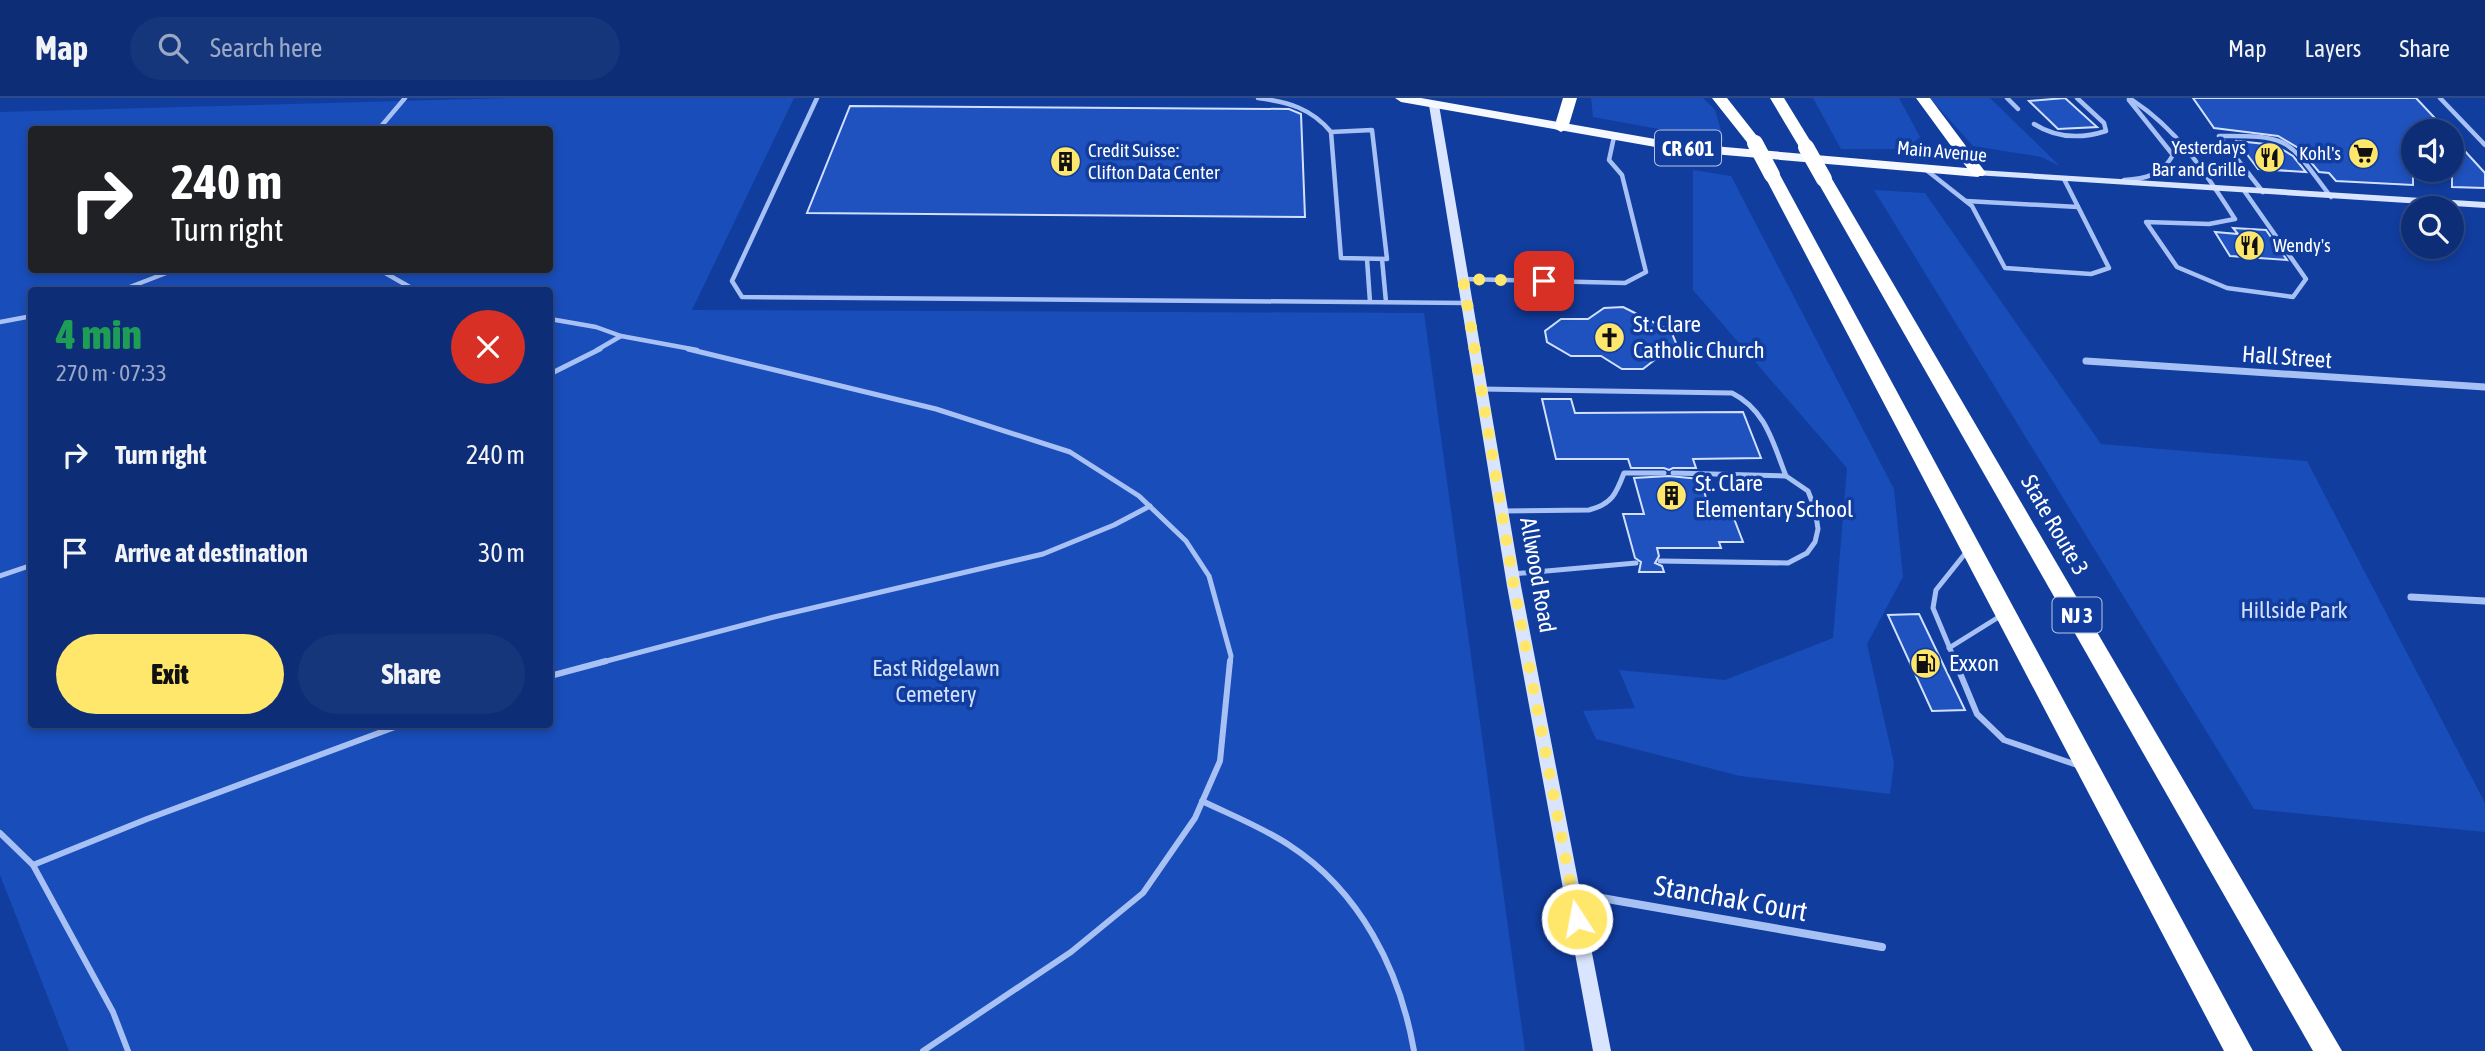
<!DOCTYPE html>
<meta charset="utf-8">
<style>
:root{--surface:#0d2e77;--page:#16367c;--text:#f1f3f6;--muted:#9aa8c6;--line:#2d4a89;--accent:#ffe76c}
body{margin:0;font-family:"Asap Condensed",sans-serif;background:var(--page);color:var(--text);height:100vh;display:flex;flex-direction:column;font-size:26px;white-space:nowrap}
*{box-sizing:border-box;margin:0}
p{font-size:23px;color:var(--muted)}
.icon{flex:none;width:38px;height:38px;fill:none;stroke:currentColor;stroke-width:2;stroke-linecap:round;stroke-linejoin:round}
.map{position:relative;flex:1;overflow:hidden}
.sheet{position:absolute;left:28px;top:189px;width:525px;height:441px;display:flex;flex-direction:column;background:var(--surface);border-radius:7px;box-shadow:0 4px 10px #0003,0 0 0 2px var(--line)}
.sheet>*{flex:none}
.top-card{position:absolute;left:28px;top:28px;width:525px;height:147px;border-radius:7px;box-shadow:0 4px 10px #0003,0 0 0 2px var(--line);background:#202124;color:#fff;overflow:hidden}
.controls{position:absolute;left:2401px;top:21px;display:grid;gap:14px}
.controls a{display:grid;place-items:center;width:63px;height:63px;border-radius:50%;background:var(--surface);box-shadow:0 4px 10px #0003,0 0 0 2px var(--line);font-size:35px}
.pin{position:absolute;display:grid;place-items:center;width:60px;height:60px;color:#fff;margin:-30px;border-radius:14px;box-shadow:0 4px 10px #0006}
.me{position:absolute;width:77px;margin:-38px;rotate:349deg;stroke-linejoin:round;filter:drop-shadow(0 0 5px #0008)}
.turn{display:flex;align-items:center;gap:24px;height:147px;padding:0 28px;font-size:32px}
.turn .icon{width:91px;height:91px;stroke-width:2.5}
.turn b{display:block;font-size:49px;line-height:60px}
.round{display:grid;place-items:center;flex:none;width:74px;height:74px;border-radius:37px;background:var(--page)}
.headline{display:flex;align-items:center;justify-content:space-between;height:119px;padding:0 28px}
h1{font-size:42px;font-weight:800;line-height:52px;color:#1e9e55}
.button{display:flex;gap:14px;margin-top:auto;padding:14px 28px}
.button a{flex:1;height:80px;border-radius:42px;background:var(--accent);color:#111;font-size:28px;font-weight:800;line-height:80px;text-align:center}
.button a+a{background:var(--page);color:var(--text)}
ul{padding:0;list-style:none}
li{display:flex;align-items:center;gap:21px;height:98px;padding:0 28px}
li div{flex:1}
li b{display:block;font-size:26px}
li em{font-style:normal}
header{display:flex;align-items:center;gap:42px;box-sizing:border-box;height:98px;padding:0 35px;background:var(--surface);border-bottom:2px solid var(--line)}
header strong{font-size:33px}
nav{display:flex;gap:38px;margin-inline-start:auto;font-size:24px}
.search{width:490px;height:63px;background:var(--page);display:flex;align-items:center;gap:18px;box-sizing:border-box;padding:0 24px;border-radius:38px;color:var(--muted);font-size:26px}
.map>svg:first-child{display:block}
</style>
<header>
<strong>Map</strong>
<div class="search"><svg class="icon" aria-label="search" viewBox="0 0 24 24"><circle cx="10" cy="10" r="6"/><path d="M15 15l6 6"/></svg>Search here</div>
<nav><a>Map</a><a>Layers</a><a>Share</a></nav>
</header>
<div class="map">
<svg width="2485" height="953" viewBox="0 0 2485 953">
<rect width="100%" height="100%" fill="#113d9f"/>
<g fill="#194db9" fill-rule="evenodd">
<path d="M510,0H794L692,212L1424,215L1525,953H69L0,777V14ZM32,32H550V172H32ZM32,192H550V626H32Z"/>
<polygon points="1591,0 1703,0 1715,12 1724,43 1593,19"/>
<polygon points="1813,0 1899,0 1920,39 1906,51 1841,51"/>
<polygon points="1930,0 1990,0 2060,68 2041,59 1973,48"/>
<polygon points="1693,72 1731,78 1894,391 1903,479 1867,546 1894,665 1890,696 1740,678 1596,641 1583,613 1635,610 1619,572 1725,582 1833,540 1847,370 1693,192"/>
<polygon points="1874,92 1925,95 2101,346 2307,363 2485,705 2485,734 2254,711"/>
</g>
<g fill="#1f52be" stroke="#d1e0fe" stroke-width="2">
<polygon points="2065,0 2097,29 2058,31 2029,3"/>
<polygon points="2193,0 2416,0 2447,33 2413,33 2413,87 2336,83 2329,75 2319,74 2300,51 2278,38 2214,30"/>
<polygon points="850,8 1289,11 1301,16 1305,119 807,115"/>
<polygon points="2452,39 2485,75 2485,90 2452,89"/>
<polygon points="2237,43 2275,47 2293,58 2306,74 2258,71"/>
<polygon points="2233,130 2266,132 2287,162 2230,158 2215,134 2238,136"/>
<polygon points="1623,209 1671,233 1676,245 1643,271 1622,271 1601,258 1571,258 1547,244 1545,233 1561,221 1588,221 1604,210"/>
<polygon points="1542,301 1571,301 1575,315 1743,314 1761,360 1693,361 1696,370 1673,370 1669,372 1664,370 1631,370 1628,361 1556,361"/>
<polygon points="1669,378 1700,381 1712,418 1733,418 1743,444 1719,444 1721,450 1657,450 1659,458 1655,465 1662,468 1664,474 1639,474 1641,464 1635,460 1623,416 1644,416 1634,380"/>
<polygon points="1919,516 1965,612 1932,613 1888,517"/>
</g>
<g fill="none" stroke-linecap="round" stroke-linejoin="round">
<g stroke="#a8c1f5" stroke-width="4.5">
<polyline points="817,0 732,183 742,199 1467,205"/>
<path d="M1258,0C1288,4 1311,10 1331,34"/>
<polyline points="2007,0 2018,11"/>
<path d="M2129,0C2177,30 2205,74 2235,121L2209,126L2146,124L2177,169L2227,190L2293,199L2306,181L2245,94"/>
<polyline points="2440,0 2485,47"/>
<path d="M2034,26C2056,40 2081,41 2106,33L2104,25L2077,0"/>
<polyline points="378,32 405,0"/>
<polygon points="1372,32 1387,161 1341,160 1331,34"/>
<polyline points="1925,71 1972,108 2005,170 2091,176 2109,170 2064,81"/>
<path d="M2124,82C2145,81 2162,77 2173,57L2129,2"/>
<path d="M2263,94L2219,38C2294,37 2288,43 2331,99"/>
<polyline points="1966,103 2078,109"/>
<polyline points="1367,161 1370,204"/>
<polyline points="1382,161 1386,204"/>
<polyline points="380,172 415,192"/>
<polyline points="1463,181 1625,185 1646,174 1622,77 1609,62 1614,39"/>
<polyline points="122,192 174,172"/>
<polyline points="550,221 596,229 621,238 597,252"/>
<polyline points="0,224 32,218"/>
<polyline points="621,238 697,252"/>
</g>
<g stroke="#a8c1f5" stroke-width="5">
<polyline points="688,251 936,311 1070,354 1139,398 1186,443 1209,478 1231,558 1230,565"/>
<polyline points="550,276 600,251"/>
<path d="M1481,291L1732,295C1766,312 1773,345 1786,378"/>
<path d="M1502,413L1589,412C1612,406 1616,396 1624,375H1664"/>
<polyline points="1660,463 1788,465 1807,455 1815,444 1818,431 1815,411 1808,393 1786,378 1673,375"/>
<polyline points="1512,476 1636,465"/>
<polyline points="0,478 32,467"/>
<polyline points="1949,550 2002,517"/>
<polyline points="599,565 774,519 1043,456 1114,427 1150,408"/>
<polyline points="1956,565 1933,510 1936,492 1968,452"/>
</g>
<g stroke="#a8c1f5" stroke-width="6">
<polyline points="1955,563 1977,616 2004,642 2080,668"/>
<polyline points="550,578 606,563"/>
<path d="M1202,703C1231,717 1262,729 1289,747C1360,793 1400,872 1414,953"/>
<polyline points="0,735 33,767 113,914 128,953"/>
<polyline points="33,767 147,721 403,626"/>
<polyline points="923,953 1071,854 1143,795 1195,720 1220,663 1230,563"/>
</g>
<g stroke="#a8c1f5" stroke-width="7">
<polyline points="2086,263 2485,289"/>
<polyline points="2411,499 2485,503"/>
</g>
<polyline stroke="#a8c1f5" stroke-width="8" points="1573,795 1882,849"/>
<g fill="#d9e4fe" fill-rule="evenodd">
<polygon points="1434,4 1439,7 1521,488 1611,953 1593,953 1507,488 1429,7"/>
<polygon points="1978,72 2485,104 2485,110 1974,77 1974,73"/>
</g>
<polygon fill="#f6f8ff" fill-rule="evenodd" points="1395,0 1421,0 1678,45 1978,71 1984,75 1978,79 1678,53 1401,4"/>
<g fill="#fff" fill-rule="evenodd">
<polygon points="1563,0 1577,0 1568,30 1561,34 1554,30"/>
<polygon points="1712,0 1727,0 1760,42 1762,45 1760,48 1750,48"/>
<polygon points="1770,0 1784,0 1814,49 1811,52 1801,52"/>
<polygon points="1916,0 1930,0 1986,75 1983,78 1973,78"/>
<polygon points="1772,72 1780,77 2253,953 2224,953 1764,77"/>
<polygon points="1824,76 1832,81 2342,953 2313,953 1816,81"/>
</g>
<g stroke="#fff" stroke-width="16">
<polyline points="1755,45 1772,77"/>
<polyline points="1806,49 1824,81"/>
</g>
</g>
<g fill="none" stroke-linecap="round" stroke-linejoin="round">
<polyline stroke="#ffe76c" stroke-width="12" stroke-dasharray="0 21.6" points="1544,183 1463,181 1514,488 1577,821"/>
</g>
<defs>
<symbol id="supermarket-disc" viewBox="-11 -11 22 22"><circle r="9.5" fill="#ffe76c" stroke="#113d9f"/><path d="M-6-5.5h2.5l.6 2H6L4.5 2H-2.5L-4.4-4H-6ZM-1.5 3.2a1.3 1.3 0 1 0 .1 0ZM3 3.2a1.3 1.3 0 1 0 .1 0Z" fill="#111"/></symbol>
<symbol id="restaurant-disc" viewBox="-11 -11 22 22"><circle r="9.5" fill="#ffe76c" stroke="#113d9f"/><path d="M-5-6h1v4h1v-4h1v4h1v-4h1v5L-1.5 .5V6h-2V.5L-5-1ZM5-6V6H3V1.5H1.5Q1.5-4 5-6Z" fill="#111"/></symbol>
<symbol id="building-disc" viewBox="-11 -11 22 22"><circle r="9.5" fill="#ffe76c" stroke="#113d9f"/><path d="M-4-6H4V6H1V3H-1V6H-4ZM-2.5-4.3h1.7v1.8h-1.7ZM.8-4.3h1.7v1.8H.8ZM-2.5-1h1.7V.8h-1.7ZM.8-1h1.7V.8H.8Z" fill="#111"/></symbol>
<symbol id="church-disc" viewBox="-11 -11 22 22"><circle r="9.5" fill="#ffe76c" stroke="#113d9f"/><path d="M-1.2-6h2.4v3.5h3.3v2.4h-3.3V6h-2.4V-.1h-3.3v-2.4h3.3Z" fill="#111"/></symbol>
<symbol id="fuel-disc" viewBox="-11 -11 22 22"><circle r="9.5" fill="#ffe76c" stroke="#113d9f"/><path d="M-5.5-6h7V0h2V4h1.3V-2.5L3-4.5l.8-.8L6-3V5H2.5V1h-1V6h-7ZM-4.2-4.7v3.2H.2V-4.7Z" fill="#111"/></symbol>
</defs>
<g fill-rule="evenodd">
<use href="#supermarket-disc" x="2346" y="38" width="35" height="35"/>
<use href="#restaurant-disc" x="2252" y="42" width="35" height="35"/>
<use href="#building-disc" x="1048" y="46" width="35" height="35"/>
<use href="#restaurant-disc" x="2232" y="130" width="35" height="35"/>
<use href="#church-disc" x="1592" y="222" width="35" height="35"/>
<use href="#building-disc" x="1654" y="380" width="35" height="35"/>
<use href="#fuel-disc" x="1908" y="548" width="35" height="35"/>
</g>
<g text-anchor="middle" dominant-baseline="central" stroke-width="7" stroke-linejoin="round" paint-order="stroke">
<g font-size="19" fill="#fff" stroke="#113d9f" text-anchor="end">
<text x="2246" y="49">Yesterdays<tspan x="2246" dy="22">Bar and Grille</tspan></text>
<text x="1088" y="52" text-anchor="start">Credit Suisse:<tspan x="1088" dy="22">Clifton Data Center</tspan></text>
<text x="2341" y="55">Kohl's</text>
<text x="2273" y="147" text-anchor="start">Wendy's</text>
</g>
<g font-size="19" fill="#fff" stroke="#113d9f">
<text transform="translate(1942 53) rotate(5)">Main Avenue</text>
</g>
<g fill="#113d9f" stroke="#b8c5e2" stroke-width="2">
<rect x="1655" y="32.5" width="66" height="35" rx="5"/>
<rect x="2052.5" y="499.5" width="49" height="35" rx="5"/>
</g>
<g font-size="21" font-weight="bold" fill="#fff">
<text x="1688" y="50">CR 601</text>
<text x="2077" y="517">NJ 3</text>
</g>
<g font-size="23" fill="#fff" stroke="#113d9f" text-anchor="start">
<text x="1633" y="226">St. Clare<tspan x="1633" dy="26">Catholic Church</tspan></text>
<text x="1695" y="385">St. Clare<tspan x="1695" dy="26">Elementary School</tspan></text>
<text x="1949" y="565">Exxon</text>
</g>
<g font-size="23" fill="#fff" stroke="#113d9f">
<text transform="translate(2287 259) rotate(4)">Hall Street</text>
<text transform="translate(2055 427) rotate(60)">State Route 3</text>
<text transform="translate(1538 477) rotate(80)">Allwood Road</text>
</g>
<g font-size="23" fill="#d1e0fe" stroke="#113d9f">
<text x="2294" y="512">Hillside Park</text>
<text x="936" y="570">East Ridgelawn<tspan x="936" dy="26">Cemetery</tspan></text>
</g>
<g font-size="28" fill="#fff" stroke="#113d9f">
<text transform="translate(1731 800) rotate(10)">Stanchak Court</text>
</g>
</g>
</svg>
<div class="controls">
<a><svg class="icon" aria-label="sound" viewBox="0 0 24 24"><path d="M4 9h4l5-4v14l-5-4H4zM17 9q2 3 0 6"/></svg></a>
<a><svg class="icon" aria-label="search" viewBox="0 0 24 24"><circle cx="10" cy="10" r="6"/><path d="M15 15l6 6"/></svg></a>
</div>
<div class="pin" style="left:1544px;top:183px;background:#d93025"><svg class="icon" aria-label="arrive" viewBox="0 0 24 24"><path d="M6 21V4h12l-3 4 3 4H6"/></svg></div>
<svg class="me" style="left:1577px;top:821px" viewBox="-20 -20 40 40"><circle r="17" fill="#ffe76c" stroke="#fff" stroke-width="3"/><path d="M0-11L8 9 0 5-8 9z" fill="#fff"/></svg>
<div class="top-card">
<div class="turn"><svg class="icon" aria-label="right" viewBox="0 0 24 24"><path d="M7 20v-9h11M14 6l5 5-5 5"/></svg><div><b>240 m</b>Turn right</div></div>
</div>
<section class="sheet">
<div class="headline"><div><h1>4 min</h1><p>270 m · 07:33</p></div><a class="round" style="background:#d93025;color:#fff"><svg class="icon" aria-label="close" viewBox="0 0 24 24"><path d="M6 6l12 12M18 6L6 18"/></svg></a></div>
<ul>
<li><svg class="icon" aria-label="right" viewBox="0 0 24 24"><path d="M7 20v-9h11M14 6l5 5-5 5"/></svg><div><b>Turn right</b></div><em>240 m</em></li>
<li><svg class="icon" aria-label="arrive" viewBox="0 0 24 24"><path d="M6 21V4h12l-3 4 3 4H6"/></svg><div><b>Arrive at destination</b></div><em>30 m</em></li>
</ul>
<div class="button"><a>Exit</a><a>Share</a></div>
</section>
</div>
